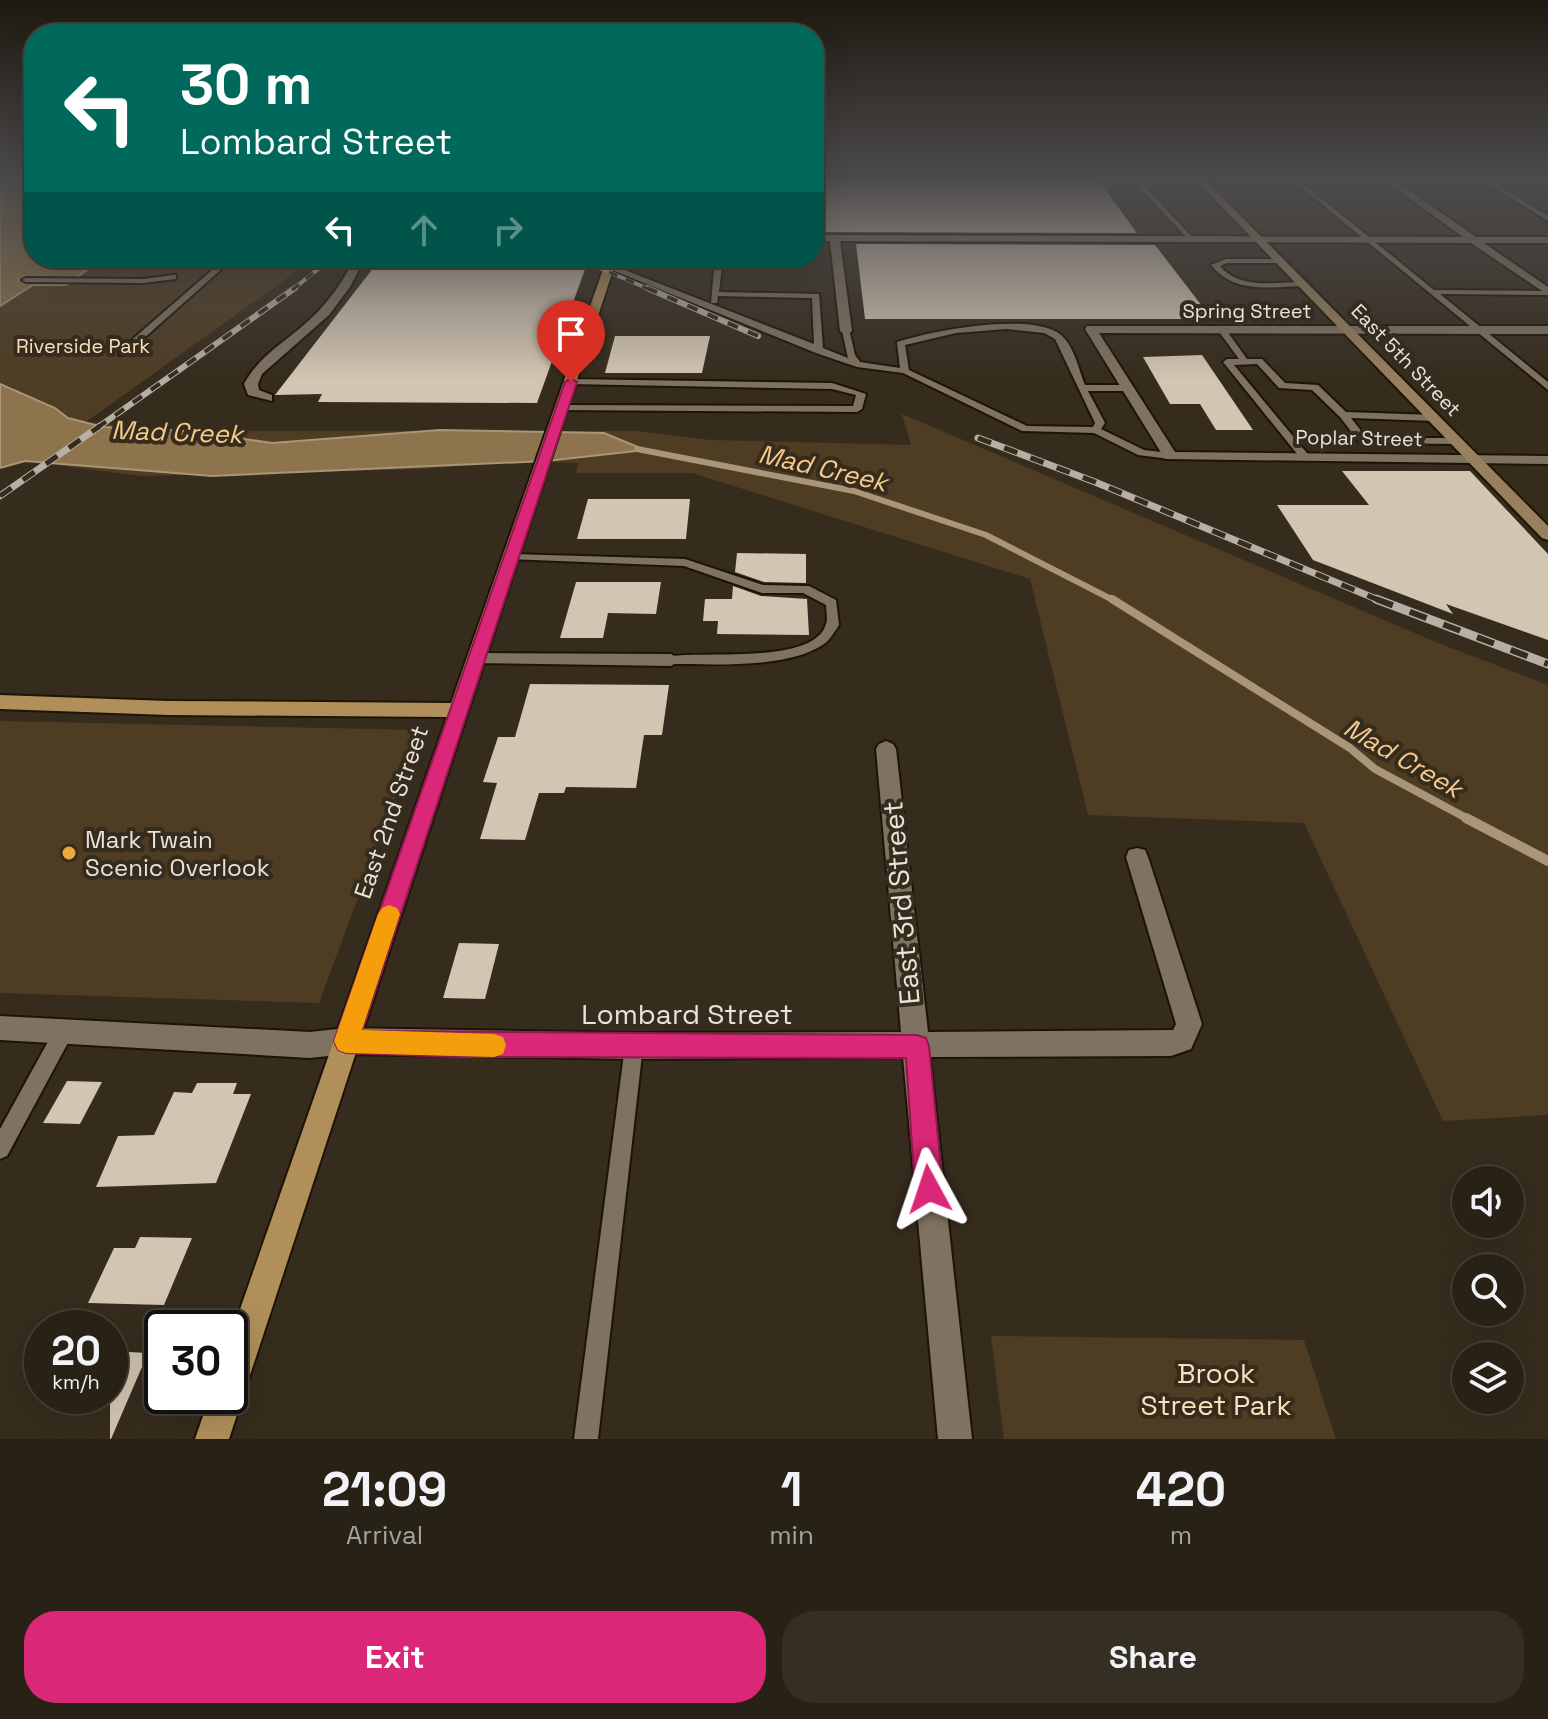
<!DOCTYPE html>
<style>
:root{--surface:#282116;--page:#342e23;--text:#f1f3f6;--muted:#a5a3a1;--line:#443e35;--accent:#db2777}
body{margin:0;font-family:"Space Grotesk",sans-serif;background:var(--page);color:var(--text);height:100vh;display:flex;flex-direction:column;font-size:30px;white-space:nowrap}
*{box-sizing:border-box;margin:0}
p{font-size:26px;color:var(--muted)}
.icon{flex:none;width:44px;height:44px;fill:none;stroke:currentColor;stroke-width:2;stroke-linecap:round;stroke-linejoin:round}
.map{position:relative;height:1439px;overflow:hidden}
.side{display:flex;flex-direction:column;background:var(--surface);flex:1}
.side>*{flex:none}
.top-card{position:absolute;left:24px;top:24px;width:800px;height:244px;border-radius:32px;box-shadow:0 8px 32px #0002,0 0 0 2px var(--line);background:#00695c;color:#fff;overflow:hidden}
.buttons{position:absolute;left:1452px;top:1166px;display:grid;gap:16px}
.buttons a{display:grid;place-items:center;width:72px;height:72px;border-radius:50%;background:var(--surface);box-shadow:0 8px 32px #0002,0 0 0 2px var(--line);font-size:40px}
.speed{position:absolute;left:24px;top:1310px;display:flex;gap:16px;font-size:40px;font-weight:700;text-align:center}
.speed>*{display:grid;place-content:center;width:104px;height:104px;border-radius:50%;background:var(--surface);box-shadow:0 8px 32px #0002,0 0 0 2px var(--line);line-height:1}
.speed small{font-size:20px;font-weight:400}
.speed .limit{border:4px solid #111;border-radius:12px;background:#fff;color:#111}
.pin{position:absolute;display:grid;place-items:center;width:68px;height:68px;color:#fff;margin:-82px -34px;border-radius:50% 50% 50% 0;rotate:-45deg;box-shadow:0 0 8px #0007}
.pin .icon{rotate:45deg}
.me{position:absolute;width:88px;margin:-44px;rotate:355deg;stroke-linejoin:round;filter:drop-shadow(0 0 6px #0008)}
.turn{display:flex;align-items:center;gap:28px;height:168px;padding:0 24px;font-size:36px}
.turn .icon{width:104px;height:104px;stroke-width:2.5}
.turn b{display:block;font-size:56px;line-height:68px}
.lanes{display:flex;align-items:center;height:76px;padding:0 24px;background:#0003;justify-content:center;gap:40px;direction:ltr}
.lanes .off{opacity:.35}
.eta{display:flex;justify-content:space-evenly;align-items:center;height:136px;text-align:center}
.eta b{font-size:48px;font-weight:800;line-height:56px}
.primary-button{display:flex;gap:16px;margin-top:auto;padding:16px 24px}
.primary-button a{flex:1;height:92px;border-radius:32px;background:var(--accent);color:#fff;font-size:32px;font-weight:800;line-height:92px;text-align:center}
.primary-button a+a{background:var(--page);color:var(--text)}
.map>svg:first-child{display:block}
</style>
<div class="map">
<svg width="1548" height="1439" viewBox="0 0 1548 1439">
<rect width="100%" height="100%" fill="#362c1d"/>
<g fill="#4f3d23">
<polygon points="72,258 315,258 86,422 190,431 637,431 711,440 911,445 902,414 1438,643 1548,685 1548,1115 1443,1121 1304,823 1088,815 1030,579 692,473 576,473 578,463 511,461 423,469 142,476 25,461 0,468 14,388 0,384 0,306 33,285 66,285 89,267 60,267"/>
<polygon points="0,721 420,730 319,1003 0,993"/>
<polygon points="991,1336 1304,1340 1336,1439 1004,1439"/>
</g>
<g fill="#8e744d" stroke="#a99577" stroke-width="2">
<polygon points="0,180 34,180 34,258 72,258 61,266 91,267 66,285 33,285 0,306"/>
<polygon points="0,384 55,408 68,418 103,427 190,431 272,443 440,430 604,433 645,450 546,461 212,476 25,461 0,468"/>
</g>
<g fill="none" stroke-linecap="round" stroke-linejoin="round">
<polyline stroke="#a99577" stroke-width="6" points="637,449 854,491 986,535 1115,601"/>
<polyline stroke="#a99577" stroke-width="8" points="1112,599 1350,748 1375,769 1470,820"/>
<polyline stroke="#a99577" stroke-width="10" points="1466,818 1548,861"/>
</g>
<g fill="#d2c5b2">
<polygon points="814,180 1098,180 1137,233 814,232"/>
<polygon points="856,244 1155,245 1212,319 865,319"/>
<polygon points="381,258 589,258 537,403 318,402 322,394 275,395"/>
<polygon points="615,336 710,336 702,373 605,373"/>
<polygon points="1202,355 1253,430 1216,430 1200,404 1170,404 1143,357"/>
<polygon points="1342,471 1470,471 1548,554 1548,640 1446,604 1453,614 1313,560 1277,505 1369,505"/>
<polygon points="588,499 690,499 686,539 577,539"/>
<polygon points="737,553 806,554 806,583 764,582 735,572"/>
<polygon points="576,582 661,582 656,614 608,613 603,638 560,638"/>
<polygon points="733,586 761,596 807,599 809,635 717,634 718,621 703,621 705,599 732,599"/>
<polygon points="530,684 669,685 662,735 644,735 636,788 566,787 564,793 539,793 525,840 480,839 497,783 483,782 498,737 515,737"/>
<polygon points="459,943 499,944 485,999 443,998"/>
<polygon points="67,1081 102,1082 80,1124 43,1123"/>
<polygon points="197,1083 237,1083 233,1094 251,1094 216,1183 96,1187 118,1136 154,1135 174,1092 192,1093"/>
<polygon points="140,1237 192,1238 164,1305 88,1303 114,1248 135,1248"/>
<polygon points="110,1351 148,1353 111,1439 110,1439"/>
</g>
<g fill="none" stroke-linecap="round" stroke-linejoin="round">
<defs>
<g id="lane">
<polygon points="1133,180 1139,180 1193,238 1193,240 1189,240"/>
<polygon points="1292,180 1299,180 1434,290 1548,291 1548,295 1440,294 1548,382 1548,390"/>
<polygon points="1482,180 1489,180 1548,216 1548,221"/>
<polygon points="226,258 234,258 125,355 119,355 119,351"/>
<path d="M715,258H723L719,292L819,294L823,348L848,358L842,331L849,329L855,355L860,362L900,368L897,342C930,331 1033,311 1061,335C1074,346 1079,370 1085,385H1127L1132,388L1127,391H1088L1105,423L1101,429L1144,450L1170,453L1175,456L1170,459L1138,455L1094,433L1022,431L903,373L857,367L816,353L605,267L612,265L814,344L812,298L718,296L717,303H711ZM1006,329L1044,333L1055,339L1095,423L1093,427L1027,426L909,370L905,345L956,333Z"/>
<path d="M1226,259H1283V263H1227L1220,266C1240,290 1275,282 1303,282L1307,284L1303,286C1270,287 1234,294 1211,265Z"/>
<polygon points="173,275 176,275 176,279 143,283 26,282 22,280 26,278 143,279"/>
<polygon points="1218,327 1224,327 1247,359 1262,359 1285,383 1318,385 1346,412 1434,415 1439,418 1434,421 1351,418 1367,438 1457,438 1462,441 1457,444 1360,443 1340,417 1312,390 1279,388 1257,364 1234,365 1311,458 1302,460 1223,362 1227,359 1239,359 1217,329"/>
<polygon points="571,379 832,383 866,394 862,409 857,412 559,410 559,406 562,405 853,406 856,395 832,389 568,384 568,380"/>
<path d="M512,554L685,559L763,585L809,586L836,600L839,625C835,631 830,640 824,644C788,669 714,664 671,664L666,663L664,660L666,657C699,650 814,666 826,624C828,619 826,610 826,605L803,593H762L684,566L508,559L506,557Z"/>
<polygon points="63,1024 70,1027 72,1033 70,1039 7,1156 0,1159 0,1129 56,1027"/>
<polygon points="634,1037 641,1040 643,1046 598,1439 574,1439 625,1046 627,1040"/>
</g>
<g id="street">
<polygon points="1384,180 1394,180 1476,237 1548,237 1548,243 1484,243 1548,287 1548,295 1471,243 840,241 852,331 846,335 840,331 830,241 814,241 814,235 1463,237"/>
<path d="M355,258H365L350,287L329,315L262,374L258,384L259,390L272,395V401L248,395L244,384C259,356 284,343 306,323C327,305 342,283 355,258Z"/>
<polygon points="1087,326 1548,326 1548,334 1099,333 1175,452 1548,456 1548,464 1165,459 1085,329"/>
<polygon points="477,653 671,654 680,660 671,666 470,663 468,659"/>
<polygon points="886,741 893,744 896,749 928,1032 1173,1030 1176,1024 1126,857 1129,850 1137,848 1145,850 1148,857 1202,1024 1191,1049 1171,1056 930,1057 972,1439 938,1439 903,1057 634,1059 346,1054 310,1058 0,1040 0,1016 310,1032 346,1028 634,1033 901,1032 876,749 879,744"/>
</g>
<polygon id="secondary" points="1196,180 1205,180 1548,526 1548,540 1542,538"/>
<polygon id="primary" points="607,258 617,258 229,1439 195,1439 210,1396 230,1396 230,1338 447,717 168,715 0,709 0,695 168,701 451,703"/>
</defs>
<use href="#lane" stroke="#1d1406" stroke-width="4"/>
<use href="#street" stroke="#1d1406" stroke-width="4"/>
<use href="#secondary" stroke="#1d1406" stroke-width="4"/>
<use href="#primary" stroke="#1d1406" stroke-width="4"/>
<use href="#lane" fill="#7e7261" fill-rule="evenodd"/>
<use href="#street" fill="#7e7261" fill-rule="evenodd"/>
<use href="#secondary" fill="#97805e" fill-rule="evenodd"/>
<use href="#primary" fill="#b08f5b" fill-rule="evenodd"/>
<defs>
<g id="rail-far3">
<polyline points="576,258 651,290"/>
<polyline points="292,290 332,258"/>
</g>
<g id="rail-far2">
<polyline points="647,288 758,336"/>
<polyline points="97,428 295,288"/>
</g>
<g id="rail-far1">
<polyline points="978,438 1095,482 1381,601"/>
<polyline points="0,496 100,426"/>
</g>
<polyline id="rail" points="1376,599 1548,664"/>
</defs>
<use href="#rail-far3" stroke="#b7afa5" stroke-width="4"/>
<use href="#rail-far2" stroke="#b7afa5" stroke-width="6"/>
<use href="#rail-far1" stroke="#b7afa5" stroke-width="7"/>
<use href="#rail" stroke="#b7afa5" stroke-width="9"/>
<use href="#rail-far3" stroke="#362c1d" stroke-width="3" stroke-dasharray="9" stroke-linecap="butt"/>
<use href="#rail-far2" stroke="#362c1d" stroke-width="4" stroke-dasharray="11" stroke-linecap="butt"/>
<use href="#rail-far1" stroke="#362c1d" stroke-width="5" stroke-dasharray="14" stroke-linecap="butt"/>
<use href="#rail" stroke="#362c1d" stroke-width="6" stroke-dasharray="18" stroke-linecap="butt"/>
</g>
<linearGradient id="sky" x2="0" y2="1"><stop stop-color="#1e1810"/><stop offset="0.47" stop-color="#4c4b4c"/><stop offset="1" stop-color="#4c4b4c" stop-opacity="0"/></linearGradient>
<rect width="1548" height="381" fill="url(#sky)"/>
<polygon fill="#db2777" stroke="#8e194d" stroke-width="2" points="571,378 577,382 362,1031 917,1035 926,1038 929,1046 943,1189 939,1198 929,1202 919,1198 915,1189 906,1058 456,1057 346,1053 338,1050 334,1041 565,382"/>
<polygon fill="#f59e0b" points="389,905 397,908 400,914 362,1030 494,1034 503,1037 506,1045 503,1054 494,1057 346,1053 338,1050 334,1041 378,914 382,908"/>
<circle fill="#ebaa39" stroke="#362c1d" stroke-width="3" cx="69" cy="853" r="8"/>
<g text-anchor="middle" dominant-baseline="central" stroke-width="8" stroke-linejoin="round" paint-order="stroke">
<g font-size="20" fill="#e9e2d9" stroke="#362c1d">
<text x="1247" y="311">Spring Street</text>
<text transform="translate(1406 360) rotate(46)">East 5th Street</text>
<text transform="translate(1359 438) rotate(1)">Poplar Street</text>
</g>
<g font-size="20" fill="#fae0bb" stroke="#362c1d">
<text x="83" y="346">Riverside Park</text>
</g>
<g font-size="24" fill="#e9e2d9" stroke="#362c1d">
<text transform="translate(391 812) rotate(-71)">East 2nd Street</text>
</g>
<g font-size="24" fill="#e9e2d9" stroke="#362c1d" text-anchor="start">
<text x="85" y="839">Mark Twain<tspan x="85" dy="28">Scenic Overlook</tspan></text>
</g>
<g font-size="26" font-style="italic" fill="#f4c98a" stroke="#362c1d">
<text transform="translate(177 432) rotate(2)">Mad Creek</text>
<text transform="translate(823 468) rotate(13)">Mad Creek</text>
<text transform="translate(1403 758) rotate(30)">Mad Creek</text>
</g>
<g font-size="28" fill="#e9e2d9" stroke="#362c1d">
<text transform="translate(901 903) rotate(-95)">East 3rd Street</text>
<text x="687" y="1014">Lombard Street</text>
</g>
<g font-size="28" fill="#fae0bb" stroke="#362c1d">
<text x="1216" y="1373">Brook<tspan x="1216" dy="32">Street Park</tspan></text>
</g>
</g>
</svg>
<div class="buttons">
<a><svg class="icon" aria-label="sound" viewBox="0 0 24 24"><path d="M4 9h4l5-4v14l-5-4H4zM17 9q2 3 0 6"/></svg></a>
<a><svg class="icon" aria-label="search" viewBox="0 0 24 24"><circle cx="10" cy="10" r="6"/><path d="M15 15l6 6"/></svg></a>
<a><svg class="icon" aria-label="layers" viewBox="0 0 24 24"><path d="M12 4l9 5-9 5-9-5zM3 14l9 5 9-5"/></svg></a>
</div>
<div class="speed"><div>20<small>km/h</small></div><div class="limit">30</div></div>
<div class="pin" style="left:571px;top:382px;background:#d93025"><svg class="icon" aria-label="arrive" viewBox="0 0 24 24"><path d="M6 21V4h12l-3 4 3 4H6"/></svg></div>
<svg class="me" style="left:929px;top:1189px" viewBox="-20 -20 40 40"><path d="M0-17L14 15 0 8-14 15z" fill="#db2777" stroke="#fff" stroke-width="4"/></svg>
<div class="top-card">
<div class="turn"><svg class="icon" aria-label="left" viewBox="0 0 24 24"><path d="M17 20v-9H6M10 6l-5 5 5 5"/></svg><div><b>30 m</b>Lombard Street</div></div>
<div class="lanes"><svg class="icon" aria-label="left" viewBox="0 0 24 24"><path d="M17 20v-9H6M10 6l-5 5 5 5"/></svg><svg class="icon off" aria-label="ahead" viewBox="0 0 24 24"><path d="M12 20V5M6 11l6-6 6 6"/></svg><svg class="icon off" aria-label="right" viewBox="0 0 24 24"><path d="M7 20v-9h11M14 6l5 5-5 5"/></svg></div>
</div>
</div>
<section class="side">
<div class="eta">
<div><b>21:09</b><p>Arrival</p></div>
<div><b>1</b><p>min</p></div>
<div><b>420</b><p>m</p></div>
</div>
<div class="primary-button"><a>Exit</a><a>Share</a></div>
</section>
